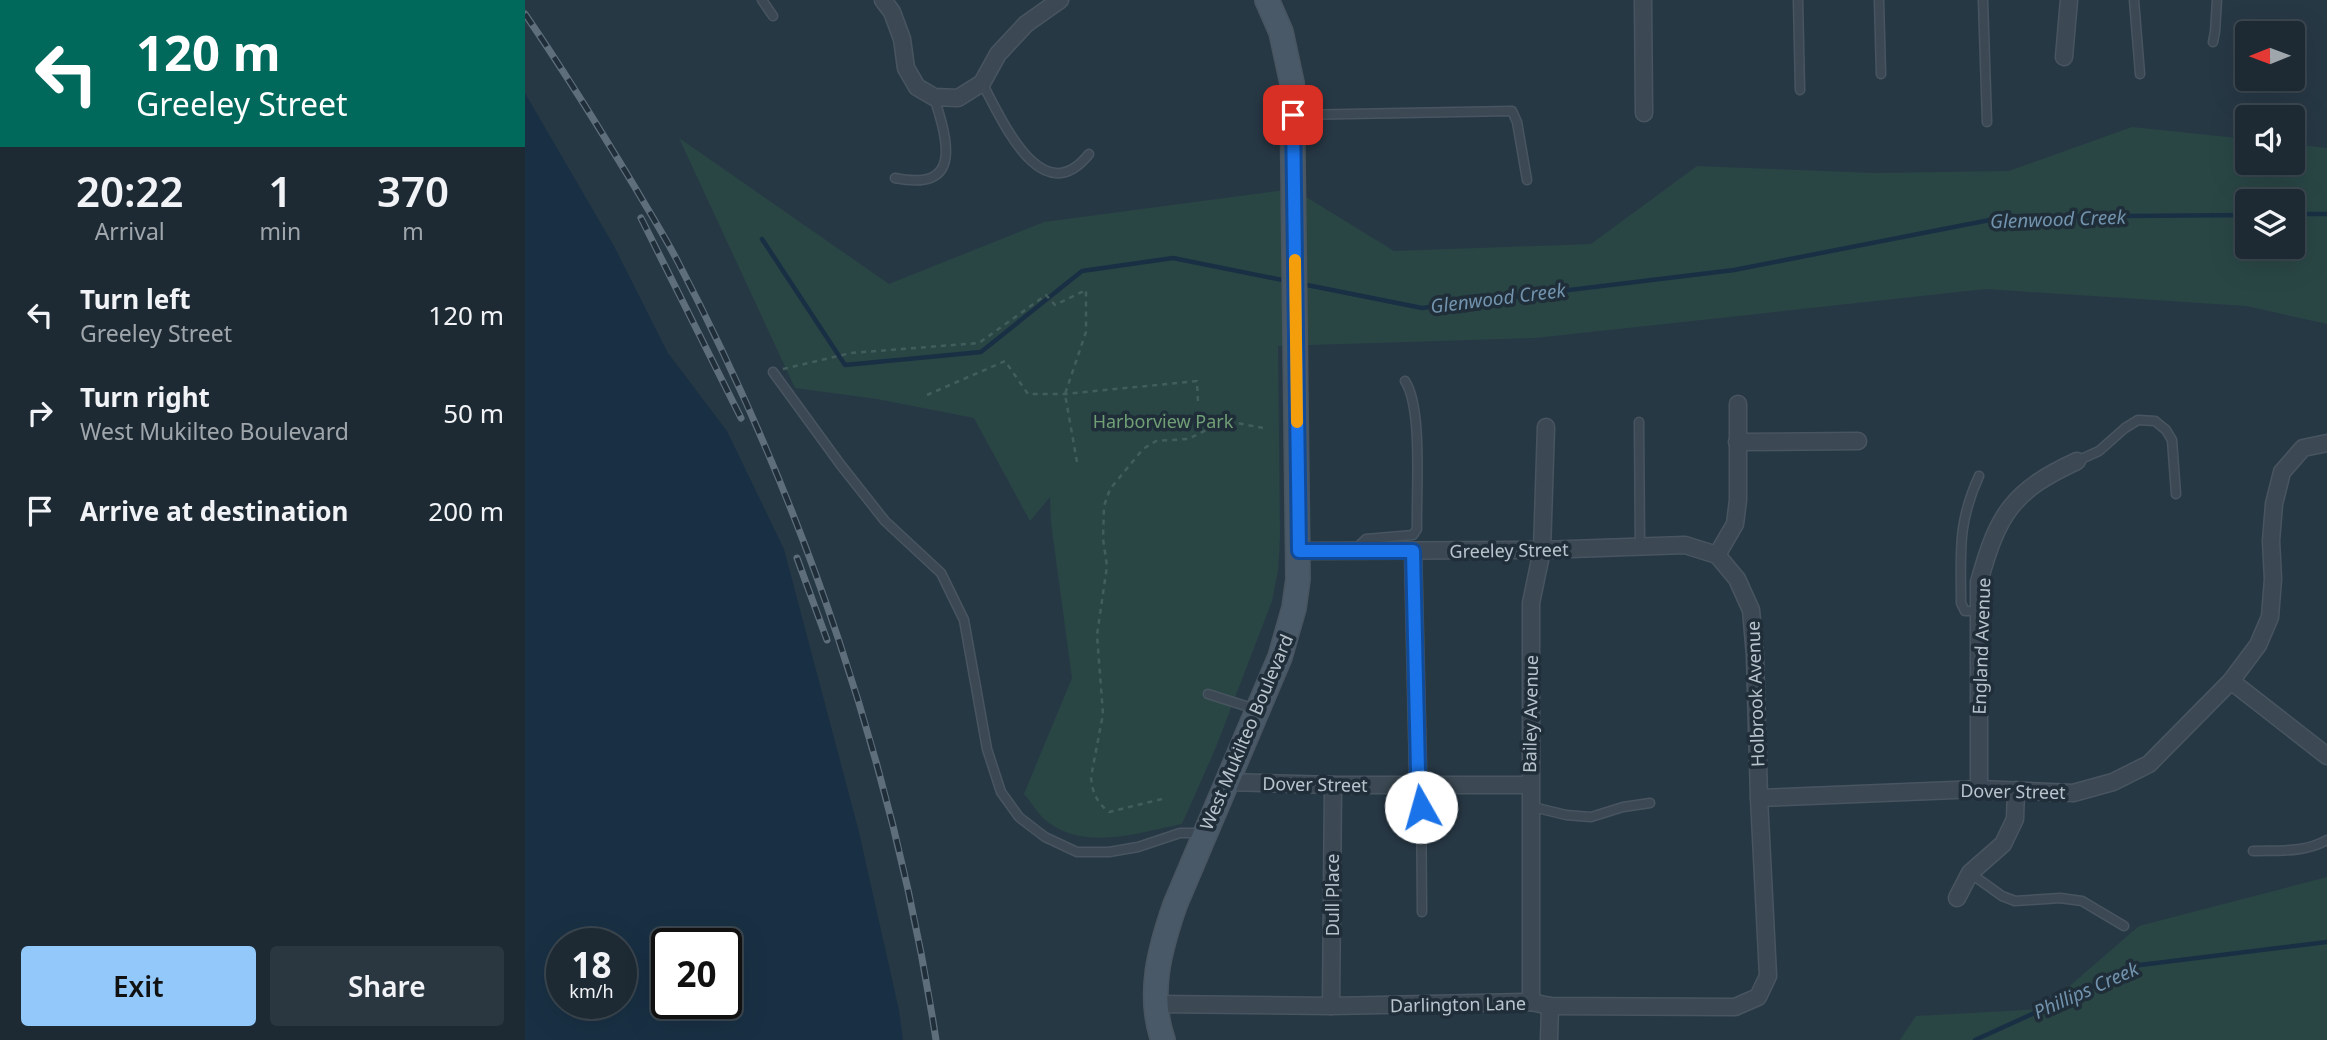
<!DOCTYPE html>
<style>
:root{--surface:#1d2a34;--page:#2a3640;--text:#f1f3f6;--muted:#a0a7ac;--line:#3b464f;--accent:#92c8fa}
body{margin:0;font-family:"Noto Sans",sans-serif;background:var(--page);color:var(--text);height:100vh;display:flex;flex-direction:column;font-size:26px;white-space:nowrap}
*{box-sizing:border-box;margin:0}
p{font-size:23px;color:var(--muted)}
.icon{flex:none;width:38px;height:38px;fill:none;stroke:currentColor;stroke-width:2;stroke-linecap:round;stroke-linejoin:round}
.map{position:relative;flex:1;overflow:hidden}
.drawer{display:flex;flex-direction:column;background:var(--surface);width:525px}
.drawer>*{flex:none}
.hud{background:#00695c;color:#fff;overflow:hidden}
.needle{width:46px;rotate:269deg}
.controls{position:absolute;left:1710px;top:21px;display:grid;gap:14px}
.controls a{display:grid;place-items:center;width:70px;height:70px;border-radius:7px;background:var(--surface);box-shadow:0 7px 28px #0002,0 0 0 2px var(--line);font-size:35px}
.speed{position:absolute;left:21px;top:928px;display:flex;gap:14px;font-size:35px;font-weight:700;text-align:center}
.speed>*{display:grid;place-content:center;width:91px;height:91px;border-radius:50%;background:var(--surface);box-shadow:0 7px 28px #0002,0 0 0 2px var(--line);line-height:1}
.speed small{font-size:18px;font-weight:400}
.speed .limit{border:4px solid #111;border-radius:10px;background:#fff;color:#111}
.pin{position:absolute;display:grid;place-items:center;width:60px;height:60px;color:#fff;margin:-30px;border-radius:14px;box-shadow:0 4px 10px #0006}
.me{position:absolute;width:77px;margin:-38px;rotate:353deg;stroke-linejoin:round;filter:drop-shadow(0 0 5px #0008)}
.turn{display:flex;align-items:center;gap:24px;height:147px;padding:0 21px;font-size:32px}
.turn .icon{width:91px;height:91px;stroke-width:2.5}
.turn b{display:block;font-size:49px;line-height:60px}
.eta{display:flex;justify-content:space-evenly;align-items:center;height:119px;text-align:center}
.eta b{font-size:42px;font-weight:600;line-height:49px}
.primary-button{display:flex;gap:14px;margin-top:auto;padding:14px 21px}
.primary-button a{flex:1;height:80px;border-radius:7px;background:var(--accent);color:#111;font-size:28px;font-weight:600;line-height:80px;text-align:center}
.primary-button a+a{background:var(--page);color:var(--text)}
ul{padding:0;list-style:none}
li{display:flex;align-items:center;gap:21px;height:98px;padding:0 21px}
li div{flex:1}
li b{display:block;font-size:26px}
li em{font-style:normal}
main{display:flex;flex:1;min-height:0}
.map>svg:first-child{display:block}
</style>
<main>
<section class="drawer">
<div class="hud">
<div class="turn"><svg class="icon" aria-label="left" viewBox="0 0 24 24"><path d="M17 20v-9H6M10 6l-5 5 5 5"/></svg><div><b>120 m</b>Greeley Street</div></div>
</div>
<div class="eta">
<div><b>20:22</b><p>Arrival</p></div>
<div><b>1</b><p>min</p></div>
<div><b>370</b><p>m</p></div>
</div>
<ul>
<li><svg class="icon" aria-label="left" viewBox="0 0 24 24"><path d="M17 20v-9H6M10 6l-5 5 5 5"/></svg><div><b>Turn left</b><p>Greeley Street</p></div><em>120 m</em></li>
<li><svg class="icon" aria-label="right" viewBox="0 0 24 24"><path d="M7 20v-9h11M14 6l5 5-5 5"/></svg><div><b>Turn right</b><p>West Mukilteo Boulevard</p></div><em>50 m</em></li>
<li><svg class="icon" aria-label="arrive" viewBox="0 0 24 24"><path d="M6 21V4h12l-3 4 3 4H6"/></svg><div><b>Arrive at destination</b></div><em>200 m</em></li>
</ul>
<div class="primary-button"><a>Exit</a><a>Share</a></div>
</section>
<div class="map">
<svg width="1802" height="1040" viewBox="0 0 1802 1040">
<rect width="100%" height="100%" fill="#273845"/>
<g fill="#294645" fill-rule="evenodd">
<path d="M1607,127L1722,139V163H1768V144L1802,148V324L1721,306L1461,289L1010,338L753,346L755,537L753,570L747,601L691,747L657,824C614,832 564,851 524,823C514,816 507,803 499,794L547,678L526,523L525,497L505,521L449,418L352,399L270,388L154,138L364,284L519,222L768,189L869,251L1066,244L1172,166L1349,173L1484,171ZM1722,201H1768V247H1722Z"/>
<polygon points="1802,877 1802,1040 1375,1040 1391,1016 1518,1009 1614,926"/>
</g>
<path fill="#193044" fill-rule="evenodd" d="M0,93L89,246L143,353L202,431L259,549L334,832L374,1010L378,1040H0ZM37,943H96V1003H37ZM142,943H201V1003H142Z"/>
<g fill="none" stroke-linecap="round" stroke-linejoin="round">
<g stroke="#193044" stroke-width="4.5">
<polyline points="1768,214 1802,214"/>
<polyline points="237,239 320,365 456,352 557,271 648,258 762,281"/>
<polyline points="777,284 897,308 1209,270 1480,217 1722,215"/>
<polyline points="1450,1040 1615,965 1802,942"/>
</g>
<defs>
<g id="lane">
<polyline points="237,0 248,16"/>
<polyline points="1273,0 1275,90"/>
<polyline points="1354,0 1356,74"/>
<polyline points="1458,0 1462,122"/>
<polyline points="1609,0 1615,74"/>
<polyline points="1688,42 1690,32 1692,0"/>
<path d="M457,83C476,117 516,214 564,154"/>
<polyline points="770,115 987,111 992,122 1002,180"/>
<path d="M370,178C438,192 423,141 409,97"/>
<polyline points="248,372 315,464 360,521 416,573 439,620 462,749 476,792 494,817 520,837 552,852 584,852 613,847 655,833 676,833"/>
<polyline points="1114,422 1115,546"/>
<polyline points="1552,461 1574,451 1600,428 1613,420 1630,421 1641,430 1647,440 1651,494"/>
<path d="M831,549L841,539L888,535L892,529C891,493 898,408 880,381"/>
<path d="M1454,611H1440L1436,603C1436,553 1432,524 1454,476"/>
<polyline points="683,694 730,709"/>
<polyline points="896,785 897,912"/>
<polyline points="1004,806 1041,815 1066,817 1098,807 1125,803"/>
<path d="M1728,851C1752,850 1780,853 1802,840"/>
<polyline points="1445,873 1477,896 1490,901 1535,898 1557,901 1599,926"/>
</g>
<g id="street">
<polyline points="358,0 367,12 377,39 381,68 392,87 409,97 433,98 457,83 473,54 501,24 535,0"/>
<polyline points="1118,0 1119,113"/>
<polyline points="1539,57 1544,0"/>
<polyline points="1212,442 1333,441"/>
<polyline points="774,551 1017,550 1160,545 1192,555"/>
<polyline points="888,551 893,770 891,785"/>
<polyline points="1706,681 1802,756"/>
<polyline points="702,782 808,785 1004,785"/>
<path d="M1454,789V582C1473,514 1487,491 1552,461"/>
<polyline points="1234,798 1454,789 1548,793 1588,782 1624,764 1706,681 1733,645 1745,617 1748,579 1746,541 1749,504 1757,472 1778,448 1802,443"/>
<polyline points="1432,898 1445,873 1478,844 1490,819 1491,790"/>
<polyline points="1006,1002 1006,603 1017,550 1021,427"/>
<polyline points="631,1004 806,1006 1006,1002 1025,1006 1210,1007 1233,997 1243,976 1234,798 1230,655 1226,610 1212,579 1192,555 1210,524 1213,500 1213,404"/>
<polyline points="806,1006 808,785"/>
<polyline points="1024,1040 1025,1006"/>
</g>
<path id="secondary" d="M638,1040C622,994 635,948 650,905L755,657L769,608L773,579L767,83L756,32L742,0"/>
</defs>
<use href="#lane" stroke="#485560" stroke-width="11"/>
<use href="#street" stroke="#485560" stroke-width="19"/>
<use href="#secondary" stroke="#485560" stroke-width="26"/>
<g stroke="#435d5c" stroke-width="2.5" stroke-dasharray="5 5" stroke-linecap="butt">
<polyline points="258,369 326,353 454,343 521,295 530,305 561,290 561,332 540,394 552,462"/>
<polyline points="402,395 480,361 503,394 540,394 672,381 673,404"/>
<path d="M637,799L584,812C572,803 567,792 566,777L578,714L572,635L582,566L578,539L579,506L585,489L618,449L631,441L663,439L688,427L707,422L738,428"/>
</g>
<use href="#lane" stroke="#3c4954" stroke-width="8"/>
<use href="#street" stroke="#3c4954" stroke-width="16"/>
<use href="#secondary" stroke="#4a5967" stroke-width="23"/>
<defs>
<g id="rail">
<path d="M0,14C39,71 75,129 111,189C125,213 140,237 153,262C279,504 370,770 411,1040"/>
<polyline points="116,218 216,418"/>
<polyline points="272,558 302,640"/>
</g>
</defs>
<use href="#rail" stroke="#5e6e7b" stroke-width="7"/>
<use href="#rail" stroke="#202e3a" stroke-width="4.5" stroke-dasharray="13" stroke-linecap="butt"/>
</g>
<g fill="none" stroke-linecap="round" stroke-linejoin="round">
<defs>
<polyline id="route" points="768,115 774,551 888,551 893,770 891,785 896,785 896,807"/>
</defs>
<use href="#route" stroke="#114b97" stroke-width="18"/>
<use href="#route" stroke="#1a73e8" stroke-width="12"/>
<polyline stroke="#f59e0b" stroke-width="12" points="770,260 772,422"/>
</g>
<g text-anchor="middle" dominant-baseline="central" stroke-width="7" stroke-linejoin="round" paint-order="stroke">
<g font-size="18" fill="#709f75" stroke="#202e3a">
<text x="638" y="421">Harborview Park</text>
</g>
<g font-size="18" fill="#b9c4cd" stroke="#202e3a">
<text transform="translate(984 550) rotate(-1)">Greeley Street</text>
<text transform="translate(1456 646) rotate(-88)">England Avenue</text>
<text transform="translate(1230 694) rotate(-92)">Holbrook Avenue</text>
<text transform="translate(1005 714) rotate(-89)">Bailey Avenue</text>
<text transform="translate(721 732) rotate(-67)">West Mukilteo Boulevard</text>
<text transform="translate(790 784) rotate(1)">Dover Street</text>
<text transform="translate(1488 791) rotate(1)">Dover Street</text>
<text transform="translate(807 895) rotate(-90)">Dull Place</text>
<text transform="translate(933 1004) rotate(-1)">Darlington Lane</text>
</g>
<g font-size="19" font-style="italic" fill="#7293ad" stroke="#202e3a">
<text transform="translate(1533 219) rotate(-2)">Glenwood Creek</text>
<text transform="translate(973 298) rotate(-7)">Glenwood Creek</text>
<text transform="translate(1561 990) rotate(-24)">Phillips Creek</text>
</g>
</g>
</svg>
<div class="controls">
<a><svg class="needle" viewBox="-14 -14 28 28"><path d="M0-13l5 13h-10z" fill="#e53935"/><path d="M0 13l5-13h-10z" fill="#a0a7ac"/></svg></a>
<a><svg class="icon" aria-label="sound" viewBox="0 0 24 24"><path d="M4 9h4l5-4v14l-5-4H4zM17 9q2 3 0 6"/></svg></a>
<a><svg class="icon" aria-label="layers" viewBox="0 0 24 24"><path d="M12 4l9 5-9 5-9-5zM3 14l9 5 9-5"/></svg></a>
</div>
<div class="speed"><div>18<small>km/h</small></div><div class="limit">20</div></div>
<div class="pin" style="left:768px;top:115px;background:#d93025"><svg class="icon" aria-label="arrive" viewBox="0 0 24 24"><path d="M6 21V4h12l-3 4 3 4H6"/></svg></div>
<svg class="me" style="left:896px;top:807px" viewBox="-20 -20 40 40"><circle r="19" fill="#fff"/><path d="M0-13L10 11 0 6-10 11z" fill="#1a73e8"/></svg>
</div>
</main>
